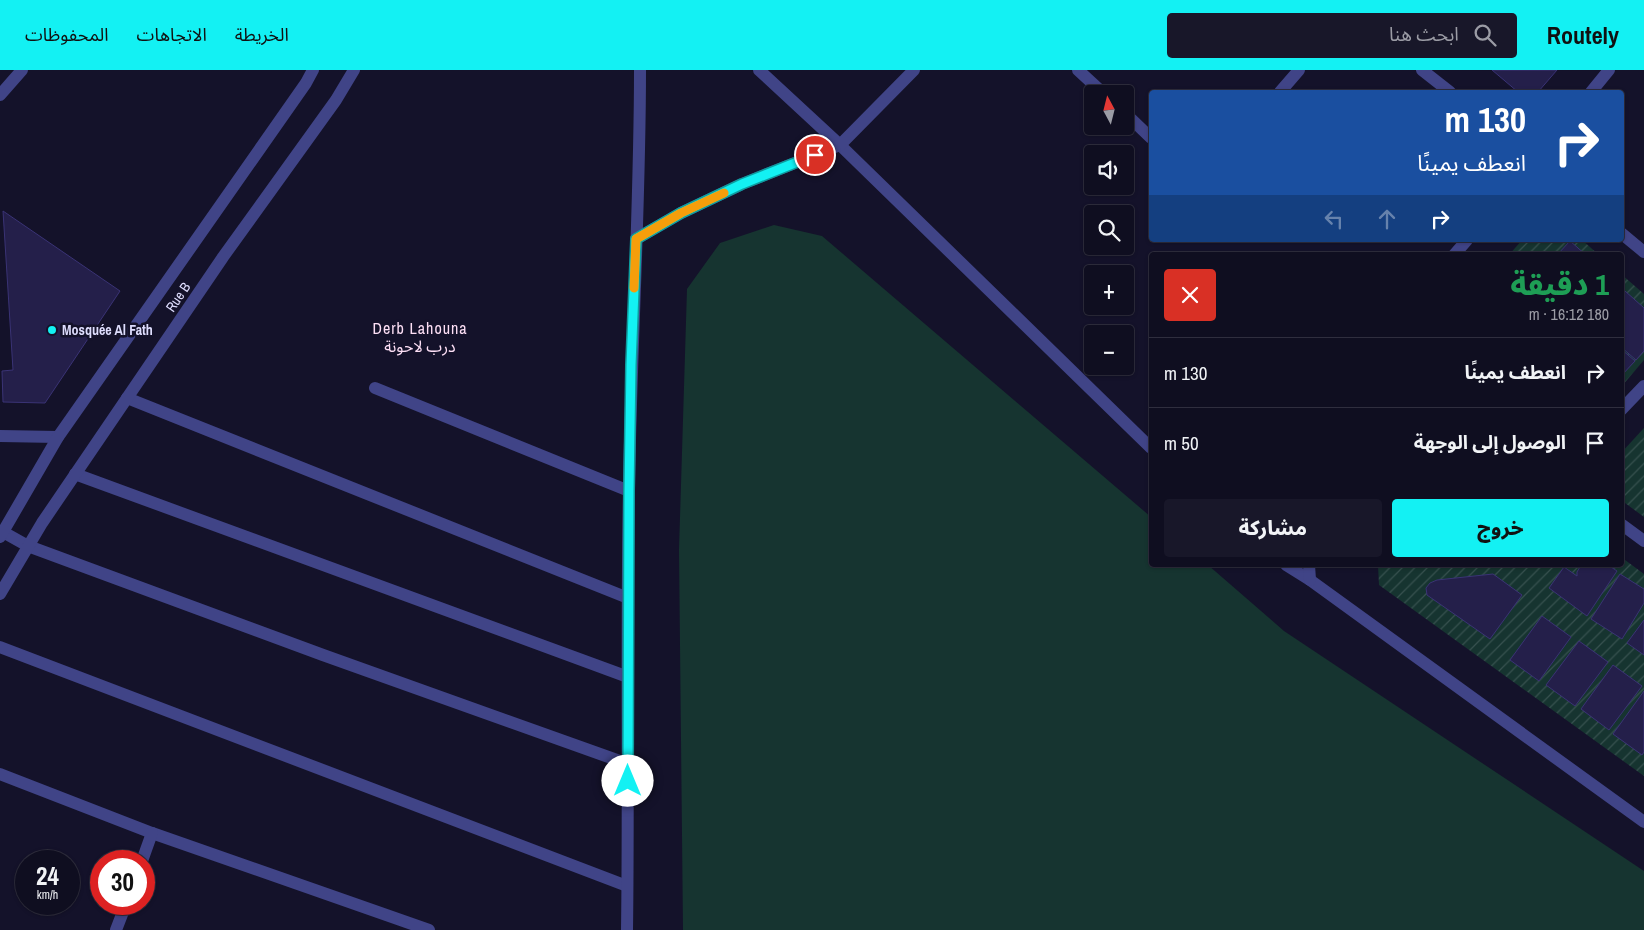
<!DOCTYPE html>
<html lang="ar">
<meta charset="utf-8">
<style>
:root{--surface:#0f0e20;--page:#181729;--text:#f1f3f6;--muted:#9b9ca5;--line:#2f2e3e;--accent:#13f1f3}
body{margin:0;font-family:"Archivo Narrow","Noto Sans Arabic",sans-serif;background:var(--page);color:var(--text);direction:rtl;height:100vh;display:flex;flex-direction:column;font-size:19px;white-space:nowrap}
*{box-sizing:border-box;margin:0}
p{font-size:16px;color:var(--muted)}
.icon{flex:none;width:28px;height:28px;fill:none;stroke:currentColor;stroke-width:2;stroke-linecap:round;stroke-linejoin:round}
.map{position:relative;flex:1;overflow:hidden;direction:ltr}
.side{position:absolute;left:1149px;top:182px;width:475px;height:315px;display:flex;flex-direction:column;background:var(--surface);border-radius:5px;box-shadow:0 1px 4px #0004,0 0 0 1px var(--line);direction:rtl}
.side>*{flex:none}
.guide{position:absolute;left:1149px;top:20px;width:475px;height:152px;border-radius:5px;box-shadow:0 1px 4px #0004,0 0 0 1px var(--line);direction:rtl;background:#1a4fa0;color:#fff;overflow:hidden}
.needle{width:32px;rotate:353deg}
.fabs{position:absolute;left:1084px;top:15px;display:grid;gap:10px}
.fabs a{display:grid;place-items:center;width:50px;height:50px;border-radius:5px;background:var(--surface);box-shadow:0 1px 4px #0004,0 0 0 1px var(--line);font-size:25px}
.speed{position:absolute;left:15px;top:780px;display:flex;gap:10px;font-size:25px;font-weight:700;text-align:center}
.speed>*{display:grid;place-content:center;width:65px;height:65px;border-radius:50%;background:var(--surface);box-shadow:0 1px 4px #0004,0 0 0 1px var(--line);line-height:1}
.speed small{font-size:12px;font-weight:400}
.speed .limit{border:8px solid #d22;background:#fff;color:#111}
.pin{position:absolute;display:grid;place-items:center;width:42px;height:42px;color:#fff;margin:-21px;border:2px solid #fff;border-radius:50%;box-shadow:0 1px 5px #0007}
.me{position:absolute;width:55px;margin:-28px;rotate:0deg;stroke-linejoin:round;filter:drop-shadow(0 0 4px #0008)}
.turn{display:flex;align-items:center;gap:18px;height:105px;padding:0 15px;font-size:22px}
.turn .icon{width:65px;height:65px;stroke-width:2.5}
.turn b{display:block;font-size:35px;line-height:42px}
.lanes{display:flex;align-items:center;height:48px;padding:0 15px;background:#0003;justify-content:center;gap:25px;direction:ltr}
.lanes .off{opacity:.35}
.round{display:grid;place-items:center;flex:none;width:52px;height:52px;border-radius:5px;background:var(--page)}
.overview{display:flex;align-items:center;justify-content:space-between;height:85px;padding:0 15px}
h1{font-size:30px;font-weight:800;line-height:38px;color:#1e9e55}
.primary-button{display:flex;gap:10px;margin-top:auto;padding:10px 15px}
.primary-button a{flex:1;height:58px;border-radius:5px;background:var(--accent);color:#111;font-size:20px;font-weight:800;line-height:58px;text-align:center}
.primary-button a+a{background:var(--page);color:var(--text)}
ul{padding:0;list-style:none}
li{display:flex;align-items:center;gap:15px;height:70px;padding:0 15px;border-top:1px solid var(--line)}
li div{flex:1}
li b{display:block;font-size:19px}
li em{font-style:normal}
header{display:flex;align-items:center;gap:30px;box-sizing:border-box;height:70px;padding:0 25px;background:var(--accent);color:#111}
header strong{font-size:24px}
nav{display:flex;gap:28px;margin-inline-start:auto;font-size:18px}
.search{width:350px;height:45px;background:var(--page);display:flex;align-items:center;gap:12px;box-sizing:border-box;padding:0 18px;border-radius:5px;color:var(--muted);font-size:19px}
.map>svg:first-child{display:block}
</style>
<header>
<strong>Routely</strong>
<div class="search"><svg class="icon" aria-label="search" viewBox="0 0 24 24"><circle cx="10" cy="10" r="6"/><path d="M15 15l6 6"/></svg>ابحث هنا</div>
<nav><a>الخريطة</a><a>الاتجاهات</a><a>المحفوظات</a></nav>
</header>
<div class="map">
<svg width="1644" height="860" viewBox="0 0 1644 860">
<defs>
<pattern id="garden-furrows" width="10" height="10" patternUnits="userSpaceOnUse" patternTransform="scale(1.25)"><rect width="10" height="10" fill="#163430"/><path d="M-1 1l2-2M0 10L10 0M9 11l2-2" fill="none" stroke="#37514f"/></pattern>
</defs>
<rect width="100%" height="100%" fill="#14122a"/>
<polygon fill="#163430" points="774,155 822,166 1151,447 1151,495 1208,495 1284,561 1644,801 1644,860 683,860 679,480 687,219 720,173"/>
<g fill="url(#garden-furrows)">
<polygon points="1522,170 1582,170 1599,185 1509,185"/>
<polygon points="1621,204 1644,224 1644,290 1621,317"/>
<polygon points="1644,358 1644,447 1621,430 1621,383"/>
<polygon points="1621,487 1644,504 1644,706 1379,515 1378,495 1621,495"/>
</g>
<g fill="#241f4a" stroke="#3a3375">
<polygon points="1492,0 1557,0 1538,22 1518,22"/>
<polygon points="3,141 120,221 45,333 3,332 2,301 13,300"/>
<polygon points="1570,171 1586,185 1557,185"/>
<polygon points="1625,221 1644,238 1644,281 1636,290 1621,277 1621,225"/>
<polygon points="1621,279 1635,291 1621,306"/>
<polygon points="1581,495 1595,495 1596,498 1599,495 1608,495 1617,501 1587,546 1549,518 1564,497 1577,506 1577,502"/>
<polygon points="1493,504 1522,525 1490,569 1427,525 1426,518 1430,513 1437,510"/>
<polygon points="1620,504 1644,519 1644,533 1622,569 1591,549"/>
<polygon points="1542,546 1571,567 1539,611 1510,590"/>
<polygon points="1644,550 1644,585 1627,573"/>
<polygon points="1579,571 1608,592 1575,636 1546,615"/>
<polygon points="1613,595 1642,616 1609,660 1581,639"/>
<polygon points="1644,621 1644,682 1642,685 1613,664"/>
</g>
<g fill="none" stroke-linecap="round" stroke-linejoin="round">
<g stroke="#404487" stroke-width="12">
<polyline points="759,0 840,75 1151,378"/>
<polyline points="1078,0 1104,24"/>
<polyline points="1422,0 1450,22"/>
<polyline points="1280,22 1299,0"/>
<polyline points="1591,22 1609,0"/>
<polyline points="0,25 22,0"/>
<polyline points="1125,43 1151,68"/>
<polyline points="1621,163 1644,182"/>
<polyline points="636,169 681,143 742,114 840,75 914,0"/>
<polyline points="1454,185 1467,170"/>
<polyline points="375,318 629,421"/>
<polyline points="127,328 628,528"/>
<polyline points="1621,340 1644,316"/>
<polyline points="0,366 58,367"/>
<polyline points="75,404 628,607"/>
<polyline points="1621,454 1644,471"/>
<polyline points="3,462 28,476 323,585 628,694"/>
<polyline points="0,467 58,367 306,13 313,0"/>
<polyline points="1286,495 1310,510 1644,752"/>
<polyline points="1309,495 1310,510"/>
<polyline points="0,524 42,453 223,187 336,30 354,0"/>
<polyline points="0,577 627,816"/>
<polyline points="0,704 152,763 429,860"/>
<polyline points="142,791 152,763"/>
<polyline points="116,860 126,834"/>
<path d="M627,860C629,713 626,566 629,419C631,279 640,140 640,0"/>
</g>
</g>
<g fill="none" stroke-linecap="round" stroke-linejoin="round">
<defs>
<polyline id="route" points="628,711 629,421 631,295 636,169 681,143 742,114 815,85"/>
</defs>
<use href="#route" stroke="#0c9d9e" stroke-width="12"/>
<use href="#route" stroke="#13f1f3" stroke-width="9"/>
<polyline stroke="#f59e0b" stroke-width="9" points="634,218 636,169 681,143 724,123"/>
</g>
<circle fill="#13f1f3" stroke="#14122a" stroke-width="2" cx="52" cy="260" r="5"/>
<g text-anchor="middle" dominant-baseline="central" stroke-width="5" stroke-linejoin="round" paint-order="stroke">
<g font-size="14" fill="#deddfd" stroke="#14122a">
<text transform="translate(178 227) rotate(-56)">Rue B</text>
</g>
<g font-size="14" font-weight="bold" fill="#deddfd" stroke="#14122a" text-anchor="start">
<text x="62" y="260">Mosquée Al Fath</text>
</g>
<g font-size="16" letter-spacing="1" fill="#fddff5" stroke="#14122a">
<text x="420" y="258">Derb Lahouna<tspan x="420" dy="18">درب لاحونة</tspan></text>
</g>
</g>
</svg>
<div class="fabs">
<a><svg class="needle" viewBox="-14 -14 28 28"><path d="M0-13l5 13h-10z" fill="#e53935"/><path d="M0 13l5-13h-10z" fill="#9b9ca5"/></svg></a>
<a><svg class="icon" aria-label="sound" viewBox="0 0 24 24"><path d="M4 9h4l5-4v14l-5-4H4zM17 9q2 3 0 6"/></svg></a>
<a><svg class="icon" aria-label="search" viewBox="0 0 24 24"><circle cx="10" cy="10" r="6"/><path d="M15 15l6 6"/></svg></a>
<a>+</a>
<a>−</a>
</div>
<div class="speed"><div>24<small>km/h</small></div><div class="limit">30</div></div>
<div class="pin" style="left:815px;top:85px;background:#d93025"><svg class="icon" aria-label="arrive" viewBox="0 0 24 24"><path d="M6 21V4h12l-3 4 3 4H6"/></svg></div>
<svg class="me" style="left:628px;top:711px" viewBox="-20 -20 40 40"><circle r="19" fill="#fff"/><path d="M0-13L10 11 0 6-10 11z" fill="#13f1f3"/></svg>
<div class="guide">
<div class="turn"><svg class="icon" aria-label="right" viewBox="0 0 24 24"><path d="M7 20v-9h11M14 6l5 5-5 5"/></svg><div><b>130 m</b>انعطف يمينًا</div></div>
<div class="lanes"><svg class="icon off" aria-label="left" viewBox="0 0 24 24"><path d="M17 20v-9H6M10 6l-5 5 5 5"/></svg><svg class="icon off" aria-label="ahead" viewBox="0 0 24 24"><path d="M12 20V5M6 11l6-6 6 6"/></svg><svg class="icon" aria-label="right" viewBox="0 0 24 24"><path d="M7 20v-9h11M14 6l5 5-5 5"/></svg></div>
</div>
<section class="side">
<div class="overview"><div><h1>1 دقيقة</h1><p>180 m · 16:12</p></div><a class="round" style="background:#d93025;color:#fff"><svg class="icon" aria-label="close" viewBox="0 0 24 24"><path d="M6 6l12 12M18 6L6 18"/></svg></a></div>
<ul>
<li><svg class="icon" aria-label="right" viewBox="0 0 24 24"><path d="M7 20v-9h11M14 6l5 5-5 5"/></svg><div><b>انعطف يمينًا</b></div><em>130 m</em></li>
<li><svg class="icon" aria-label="arrive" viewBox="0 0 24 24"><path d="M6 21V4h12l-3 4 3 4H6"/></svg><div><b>الوصول إلى الوجهة</b></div><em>50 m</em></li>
</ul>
<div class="primary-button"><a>خروج</a><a>مشاركة</a></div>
</section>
</div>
